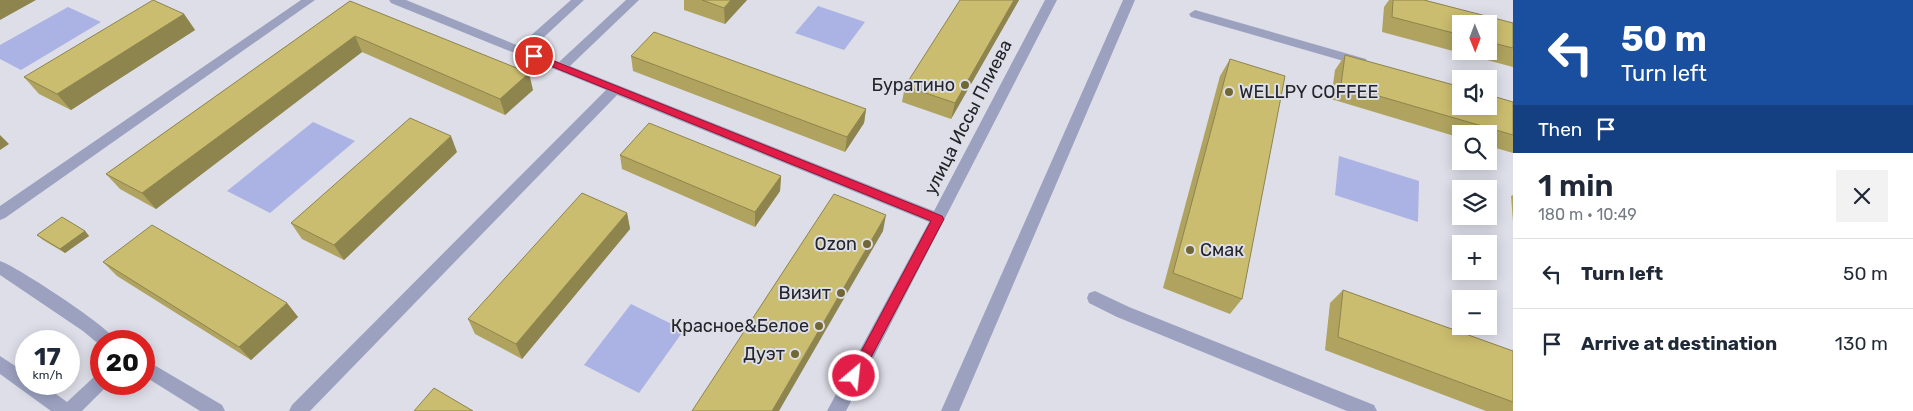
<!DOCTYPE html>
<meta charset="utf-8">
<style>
:root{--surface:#fff;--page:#f2f2f3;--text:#1f2937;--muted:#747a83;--line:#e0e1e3}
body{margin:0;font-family:Rubik,sans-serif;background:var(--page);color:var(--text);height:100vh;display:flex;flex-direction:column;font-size:19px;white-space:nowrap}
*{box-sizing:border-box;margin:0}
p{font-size:16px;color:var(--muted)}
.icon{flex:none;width:28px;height:28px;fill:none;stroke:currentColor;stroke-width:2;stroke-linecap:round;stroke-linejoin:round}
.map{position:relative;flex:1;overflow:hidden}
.sheet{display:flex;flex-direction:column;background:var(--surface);width:400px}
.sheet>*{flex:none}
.hud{background:#1a4fa0;color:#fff;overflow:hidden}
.needle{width:32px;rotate:179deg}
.tools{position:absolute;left:1452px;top:15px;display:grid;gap:10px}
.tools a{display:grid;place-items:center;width:45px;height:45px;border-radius:0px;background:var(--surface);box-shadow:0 2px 12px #0003;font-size:25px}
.speed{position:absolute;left:15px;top:330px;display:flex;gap:10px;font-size:25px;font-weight:700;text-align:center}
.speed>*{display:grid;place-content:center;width:65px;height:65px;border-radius:50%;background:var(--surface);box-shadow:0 2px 12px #0003;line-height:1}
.speed small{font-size:12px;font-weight:400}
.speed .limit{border:8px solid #d22;background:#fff;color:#111}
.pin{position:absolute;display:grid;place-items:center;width:42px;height:42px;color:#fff;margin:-21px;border:2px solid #fff;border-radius:50%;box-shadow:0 1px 5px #0007}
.me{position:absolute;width:55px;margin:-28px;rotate:28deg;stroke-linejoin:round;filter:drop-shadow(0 0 4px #0008)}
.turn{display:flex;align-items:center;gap:18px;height:105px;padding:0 25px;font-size:22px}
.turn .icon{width:65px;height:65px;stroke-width:2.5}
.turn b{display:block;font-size:35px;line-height:42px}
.then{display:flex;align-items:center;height:48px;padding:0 25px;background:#0003;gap:10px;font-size:19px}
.round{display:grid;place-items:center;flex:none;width:52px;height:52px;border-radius:0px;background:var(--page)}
.summary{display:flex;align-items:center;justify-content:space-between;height:85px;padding:0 25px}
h1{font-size:30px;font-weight:600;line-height:38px}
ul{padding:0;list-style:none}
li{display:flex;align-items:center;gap:15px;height:70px;padding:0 25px;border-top:1px solid var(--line)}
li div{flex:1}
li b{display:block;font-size:19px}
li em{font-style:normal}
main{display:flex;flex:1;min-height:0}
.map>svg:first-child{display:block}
</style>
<main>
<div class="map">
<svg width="1513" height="411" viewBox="0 0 1513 411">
<rect width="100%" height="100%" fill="#dddee8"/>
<g fill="#abb3e4">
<polygon points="818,6 865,22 844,50 795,33"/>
<polygon points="68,7 101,22 21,70 0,59 0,45"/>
<polygon points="313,122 355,141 270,213 227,191"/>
<polygon points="1339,156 1419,181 1418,222 1335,195"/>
<polygon points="631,304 684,330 639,393 584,365"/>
</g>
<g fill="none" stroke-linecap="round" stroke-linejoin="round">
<g fill="#9ca1c0" fill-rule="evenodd">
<polygon points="301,0 315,0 5,218 0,220 0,206"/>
<polygon points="389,0 406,0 519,46 571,0 584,0 530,50 559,62 626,0 639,0 570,66 934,211 1045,0 1057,0 846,411 827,411 929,222 617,95 310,411 289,411 292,405 606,90 391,3"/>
<polygon points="1123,0 1135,0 959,411 941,411"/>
<polygon points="1195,10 1366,59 1367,62 1361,66 1191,17 1189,14"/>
<path d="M0,261C16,266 111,328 116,341H101V346L83,331L0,275Z"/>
<polygon points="1095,291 1129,307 1374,405 1377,411 1347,411 1117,317 1089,303 1087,298 1089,293"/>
<polygon points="0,356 26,373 26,384 42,384 67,402 95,376 101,374 101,384 109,384 82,411 51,411 0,374"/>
<polygon points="144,359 222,405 225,411 200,411 144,376"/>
</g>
</g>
<g fill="#afa35f" fill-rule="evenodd">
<polygon points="684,0 747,0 725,24 684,10"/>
<polygon points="1019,0 951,119 902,102 905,86"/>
<path d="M1389,0H1424L1513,23V67L1382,32L1384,7ZM1461,24H1489V51H1461Z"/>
<polygon points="350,1 533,90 505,115 362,52 156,209 120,189 106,174"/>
<polygon points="184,14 195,30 71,110 39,94 24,77"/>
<polygon points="1345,55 1513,102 1513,153 1489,146 1489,134 1461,134 1461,138 1331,99 1335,70"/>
<polygon points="631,56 866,109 864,123 845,152 633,71"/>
<polygon points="1230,59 1242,299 1230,314 1163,288 1220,76"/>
<polygon points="457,152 344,260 302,239 291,223"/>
<polygon points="620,155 781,176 780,191 755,227 622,169"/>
<polygon points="1513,195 1513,222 1511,196"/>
<polygon points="627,213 630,229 522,359 475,334 468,319"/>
<polygon points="85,231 89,236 65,253 43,240 37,235"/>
<polygon points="103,262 287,303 298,317 251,360 117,276"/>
<polygon points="1343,290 1513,351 1513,411 1486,411 1325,350 1330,303"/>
</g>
<g fill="#8e844e">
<polygon points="0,0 36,0 0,20"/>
<polygon points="731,0 747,0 725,24 724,8"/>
<polygon points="1014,0 1019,0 951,119 955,103"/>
<polygon points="184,14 195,30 71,110 57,94"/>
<polygon points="355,36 362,52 156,209 142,193"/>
<polygon points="529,73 533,90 505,115 500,99"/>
<polygon points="866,109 864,123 845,152 847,137"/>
<polygon points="0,135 9,144 0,150"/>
<polygon points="451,136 457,152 344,260 334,245"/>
<polygon points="781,176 780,191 755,227 755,212"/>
<polygon points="627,213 630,229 522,359 516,344"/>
<polygon points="886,215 883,231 779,411 772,411"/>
<polygon points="85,231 89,236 65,253 60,249"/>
<polygon points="287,303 298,317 251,360 239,347"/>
</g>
<g fill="#cbbd6f" stroke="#8e844e">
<polygon points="153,0 184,14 57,94 24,77"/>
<polygon points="702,0 731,0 724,8"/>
<polygon points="960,0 1014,0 955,103 905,86"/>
<polygon points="1393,0 1424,0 1513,23 1513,48 1489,42 1489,24 1461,24 1461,35 1392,17"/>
<polygon points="350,1 529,73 500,99 355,36 142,193 106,174"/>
<polygon points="654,32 866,109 847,137 631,56"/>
<polygon points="1345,55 1461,87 1461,106 1489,106 1489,95 1513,102 1513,135 1341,85"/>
<polygon points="1230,59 1285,76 1242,299 1173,273"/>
<polygon points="410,118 451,136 334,245 291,223"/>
<polygon points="649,123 781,176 755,212 620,155"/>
<polygon points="582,193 627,213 516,344 468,319"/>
<polygon points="834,194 886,215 772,411 692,411"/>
<polygon points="62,217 85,231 60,249 37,235"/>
<polygon points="152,225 287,303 239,347 103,262"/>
<polygon points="1343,290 1513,351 1513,402 1338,337"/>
<polygon points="434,388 473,411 414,411"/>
</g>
<polygon fill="#e11d48" stroke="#92132f" points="534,53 942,216 944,219 859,380 854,382 850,380 848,376 931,221 531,58 529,56"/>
<g fill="#706734" stroke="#dddee8" stroke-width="2">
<circle cx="965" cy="85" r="5"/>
<circle cx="1229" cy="92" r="5"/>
<circle cx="867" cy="244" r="5"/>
<circle cx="1190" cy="250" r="5"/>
<circle cx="841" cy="293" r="5"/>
<circle cx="819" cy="326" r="5"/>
<circle cx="795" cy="354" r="5"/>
</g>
<g text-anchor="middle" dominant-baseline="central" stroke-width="4" stroke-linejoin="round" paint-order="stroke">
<g font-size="18" fill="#242528" stroke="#dddee8" text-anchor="end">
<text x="955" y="85">Буратино</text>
<text x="1239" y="92" text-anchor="start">WELLPY COFFEE</text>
<text x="857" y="244">Ozon</text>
<text x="1200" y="250" text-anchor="start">Смак</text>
<text x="831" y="293">Визит</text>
<text x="809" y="326">Красное&amp;Белое</text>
<text x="785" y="354">Дуэт</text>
</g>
<g font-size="18" fill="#242528" stroke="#dddee8">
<text transform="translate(968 117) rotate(-63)">улица Иссы Плиева</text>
</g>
</g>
</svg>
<div class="tools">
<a><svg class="needle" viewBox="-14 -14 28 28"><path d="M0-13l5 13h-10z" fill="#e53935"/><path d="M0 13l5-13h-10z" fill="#747a83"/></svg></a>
<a><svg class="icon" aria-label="sound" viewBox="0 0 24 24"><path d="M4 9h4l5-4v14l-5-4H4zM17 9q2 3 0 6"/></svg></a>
<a><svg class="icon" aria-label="search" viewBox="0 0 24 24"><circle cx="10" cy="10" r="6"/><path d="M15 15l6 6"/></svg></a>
<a><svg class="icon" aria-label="layers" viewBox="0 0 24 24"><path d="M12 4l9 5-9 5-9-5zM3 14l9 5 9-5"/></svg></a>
<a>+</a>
<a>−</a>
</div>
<div class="speed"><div>17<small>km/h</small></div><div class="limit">20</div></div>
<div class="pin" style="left:534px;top:56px;background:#d93025"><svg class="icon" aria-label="arrive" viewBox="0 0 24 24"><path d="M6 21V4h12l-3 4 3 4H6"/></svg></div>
<svg class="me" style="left:854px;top:376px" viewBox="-20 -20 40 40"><circle r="17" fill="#e11d48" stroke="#fff" stroke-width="3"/><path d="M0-11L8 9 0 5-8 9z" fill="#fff"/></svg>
</div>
<section class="sheet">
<div class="hud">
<div class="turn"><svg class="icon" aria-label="left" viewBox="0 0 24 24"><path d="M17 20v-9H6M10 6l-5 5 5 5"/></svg><div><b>50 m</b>Turn left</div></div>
<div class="then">Then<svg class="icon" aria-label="arrive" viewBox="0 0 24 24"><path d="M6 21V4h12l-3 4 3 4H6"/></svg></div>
</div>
<div class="summary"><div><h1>1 min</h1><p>180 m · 10:49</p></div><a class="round"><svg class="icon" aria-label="close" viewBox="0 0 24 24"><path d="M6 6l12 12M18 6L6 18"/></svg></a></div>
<ul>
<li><svg class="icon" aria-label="left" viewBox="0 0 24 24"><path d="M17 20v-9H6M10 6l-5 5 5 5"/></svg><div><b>Turn left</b></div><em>50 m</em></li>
<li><svg class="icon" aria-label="arrive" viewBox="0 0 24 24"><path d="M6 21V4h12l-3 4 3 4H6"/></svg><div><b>Arrive at destination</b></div><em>130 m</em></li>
</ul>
</section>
</main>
